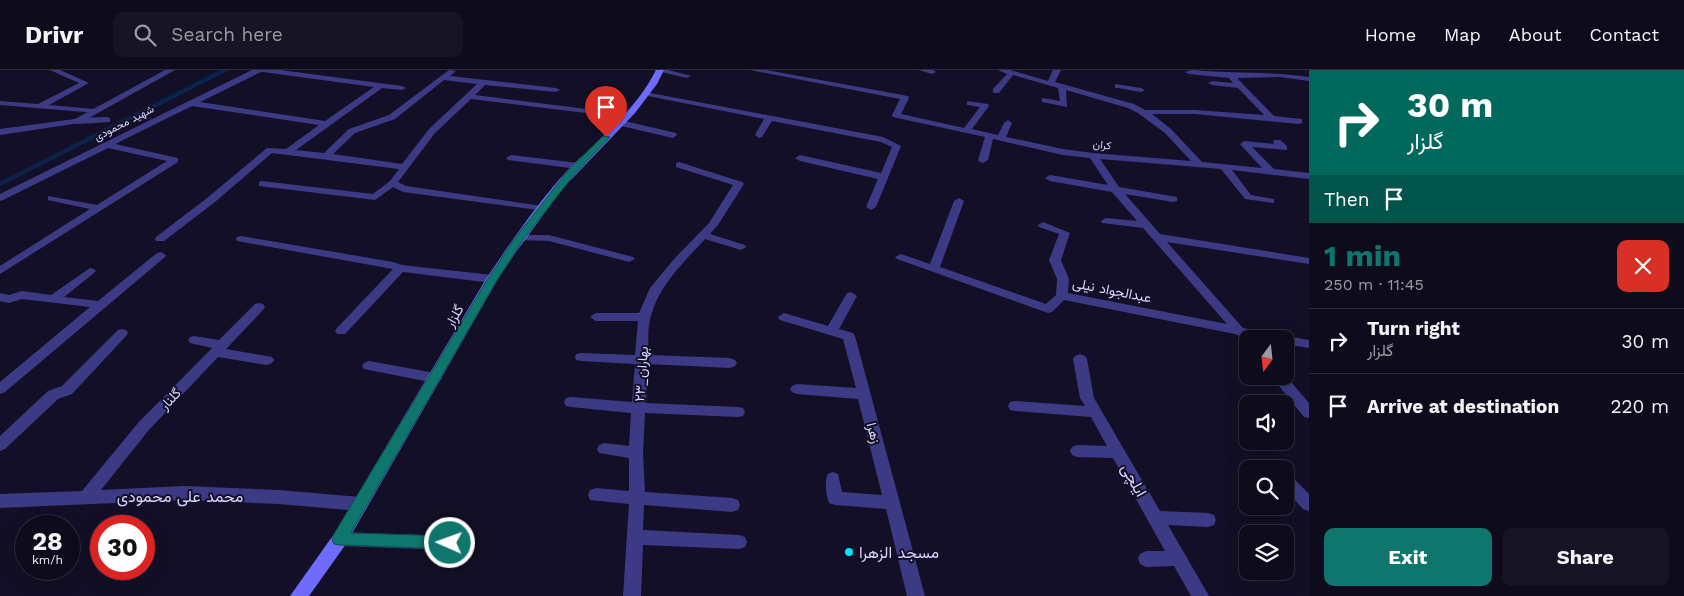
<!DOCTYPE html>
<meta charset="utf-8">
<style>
:root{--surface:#0e0b1c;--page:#171425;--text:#f1f3f6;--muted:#9b9ba3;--line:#2e2b3b;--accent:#0f766e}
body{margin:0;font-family:"Work Sans",Vazirmatn,sans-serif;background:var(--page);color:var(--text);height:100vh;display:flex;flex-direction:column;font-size:19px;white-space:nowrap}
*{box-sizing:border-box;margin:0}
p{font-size:16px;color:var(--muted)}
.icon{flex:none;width:28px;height:28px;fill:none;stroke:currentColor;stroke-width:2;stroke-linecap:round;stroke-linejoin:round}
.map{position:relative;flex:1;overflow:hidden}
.panel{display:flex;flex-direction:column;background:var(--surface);width:375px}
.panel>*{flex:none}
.guide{background:#00695c;color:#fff;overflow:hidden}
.needle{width:32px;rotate:195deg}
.fabs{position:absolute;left:1239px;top:260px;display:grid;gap:10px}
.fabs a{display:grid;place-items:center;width:55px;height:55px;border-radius:10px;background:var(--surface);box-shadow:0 5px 20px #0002,0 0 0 1px var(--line);font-size:25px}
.speed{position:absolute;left:15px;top:445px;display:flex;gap:10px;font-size:25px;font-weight:700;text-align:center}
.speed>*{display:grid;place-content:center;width:65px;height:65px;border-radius:50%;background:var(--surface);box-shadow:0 5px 20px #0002,0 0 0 1px var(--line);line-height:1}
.speed small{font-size:12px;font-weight:400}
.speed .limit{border:8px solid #d22;background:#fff;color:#111}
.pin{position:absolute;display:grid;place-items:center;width:42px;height:42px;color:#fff;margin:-51px -21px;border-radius:50% 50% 50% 0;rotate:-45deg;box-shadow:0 0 5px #0007}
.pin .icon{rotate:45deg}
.me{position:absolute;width:55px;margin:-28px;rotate:272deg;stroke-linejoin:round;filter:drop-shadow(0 0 4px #0008)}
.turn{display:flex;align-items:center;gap:18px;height:105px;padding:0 15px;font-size:22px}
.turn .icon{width:65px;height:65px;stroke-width:2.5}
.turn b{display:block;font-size:35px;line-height:42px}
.then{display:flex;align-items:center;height:48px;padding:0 15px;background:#0003;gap:10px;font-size:19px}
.round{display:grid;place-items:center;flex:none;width:52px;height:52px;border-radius:10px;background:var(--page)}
.headline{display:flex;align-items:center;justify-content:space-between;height:85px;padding:0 15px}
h1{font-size:30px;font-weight:700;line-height:38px;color:var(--accent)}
.cta{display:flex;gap:10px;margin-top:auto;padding:10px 15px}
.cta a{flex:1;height:58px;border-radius:10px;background:var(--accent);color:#fff;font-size:20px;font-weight:700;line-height:58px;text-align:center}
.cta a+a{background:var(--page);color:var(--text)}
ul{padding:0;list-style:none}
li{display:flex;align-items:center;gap:15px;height:65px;padding:0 15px;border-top:1px solid var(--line)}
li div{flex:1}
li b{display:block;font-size:19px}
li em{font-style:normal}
header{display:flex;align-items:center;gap:30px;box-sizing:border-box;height:70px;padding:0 25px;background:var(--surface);border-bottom:1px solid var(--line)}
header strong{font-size:24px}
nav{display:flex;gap:28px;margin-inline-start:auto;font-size:18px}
.search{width:350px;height:45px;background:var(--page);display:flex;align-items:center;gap:12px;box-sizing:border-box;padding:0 18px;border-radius:10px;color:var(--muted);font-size:19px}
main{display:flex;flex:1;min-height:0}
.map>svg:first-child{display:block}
</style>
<header>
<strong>Drivr</strong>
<div class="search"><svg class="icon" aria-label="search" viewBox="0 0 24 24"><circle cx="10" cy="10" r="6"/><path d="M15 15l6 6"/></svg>Search here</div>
<nav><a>Home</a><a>Map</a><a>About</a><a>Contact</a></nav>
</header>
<main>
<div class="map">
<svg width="1309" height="526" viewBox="0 0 1309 526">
<rect width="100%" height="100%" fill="#130f26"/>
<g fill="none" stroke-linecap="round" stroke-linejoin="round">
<polyline stroke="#0c2248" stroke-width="4.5" points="0,114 225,0"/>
<g fill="#3d3a85" fill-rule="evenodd">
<polygon points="50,0 60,0 89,13 49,35 94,39 98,41 97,43 0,35 0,31 38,34 79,13"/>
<path d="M252,0H280L402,16L406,18L402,20L382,18L296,80L324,83L349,59L389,45L449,0L456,1L450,6L556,18L560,20L556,22L485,15L475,25L627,44L631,46L627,48L471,29L435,63L398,112L406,116L542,136L547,139L546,141L403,122L393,117L375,130L259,116V112L262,111L373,124L390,111L399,99L272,83L215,132L164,171H156L155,169L156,167L207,128L267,78L286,79L319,55L192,36L115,74L178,88V92L0,204V196L90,139L48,130V126L97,135L167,91L108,78L3,130L0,131V124ZM261,2H263L374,17L325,51L200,32ZM444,10L477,14L429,59L402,94L333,84L355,63L395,49Z"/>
<polygon points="653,0 668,0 691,6 687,8"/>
<path d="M750,0H766L908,26L909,28L901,44L964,58L980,37L967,35V31L988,34L989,36L972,59L998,65L1004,53L1008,50L1012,53L1006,67L1063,79L1093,83L1191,91L1165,63L1138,43L1128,38L1066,20L1067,37L1042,32V28L1060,31L1058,18L1013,5L999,23H993V19L1007,4L998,0H1010L1048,11L1053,0H1061L1055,12L1134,34L1145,40H1195L1264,45L1238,18L1212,15L1208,13L1212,11L1233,13L1229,8L1189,4L1185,2L1192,0C1231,4 1270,1 1309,7V11L1280,7L1237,8L1274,46L1302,49V53L1299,54L1195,44H1152L1171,59L1202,92L1262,98L1240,74L1244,71L1274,74L1273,72L1274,70H1280L1287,76V80L1252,77L1274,99L1309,103V109L1232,100L1251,125L1274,129V133L1245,129L1221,99L1100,89L1119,117L1177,127V131L1173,132L1125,124L1160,164L1309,188V194L1167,172L1243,258L1309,270V278L1285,274V269L1241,267L1235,264L1064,230L1052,242L1048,243L897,189L895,187L901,184L930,194L954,131L959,128L964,131L940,197L1046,234L1056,225L1057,209L1049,190L1059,164L1039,157L1038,155L1043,152L1070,163L1061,190L1069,209L1068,223L1227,254L1143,158L1102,153L1101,151L1106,148L1137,151L1112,122L1050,111L1045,108L1050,105L1108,115L1090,88L1063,85L993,69L988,90L983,93L980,92L978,90L985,67L893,47L892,45L900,29Z"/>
<polygon points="919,0 933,0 936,2 932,4"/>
<polygon points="1115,14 1141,18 1145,20 1141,22 1118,18 1115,18"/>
<polygon points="645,22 883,67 901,76 876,137 871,140 866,137 878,109 800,91 795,88 800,85 881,103 892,77 881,72 772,51 762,67 759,68 755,65 764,49 648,26 644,24"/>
<polygon points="107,47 110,48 110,52 77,54 73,51 77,48"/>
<polygon points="620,50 676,63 677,65 673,68 617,55 616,53"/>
<polygon points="511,85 578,93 583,96 578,99 508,90 506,88"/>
<path d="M679,92L742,112L744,114L718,155L710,164L745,175L746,177L741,180L705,169C684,192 659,215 651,246C647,258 649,273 648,285L730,288L735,290L737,293L735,296L730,298L648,294L646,333L738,337L743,338L745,342L743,346L738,347L645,343L643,383L645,422L732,428L738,430L740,435L738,440L732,442L644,435L643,460L739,465L745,467L747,472L745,477L739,479L643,475L641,526H623L629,434L590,430L588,425L590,420L596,418L629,421V388L599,383L597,379L599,375L604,373L629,376L631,343L571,337L566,336L564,332L566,328L571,327L632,332L635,294L581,291L576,290L575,287L576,284L581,283L635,285L638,251H596L590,247L596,243H639L650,218L675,188L709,153L733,115L676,97V93Z"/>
<polygon points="519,165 549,165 633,187 635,189 629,192 549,171 515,170 514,168 515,166"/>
<polygon points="241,166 393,192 402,195 492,205 498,209 492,213 403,202 345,264 337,264 335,261 337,258 393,199 237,171 236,169 237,167"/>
<polygon points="161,182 166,185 165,187 5,322 0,324 0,312 90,237 22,229 9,233 0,231 0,223 9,225 22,221 51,225 90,198 94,199 96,201 94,203 64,227 98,231 157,183"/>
<path d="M851,222L857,226L839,259L853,263L855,266L925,526H907L886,439L835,435L829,433C826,425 824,411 828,404L833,402L838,404L842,422L882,425L858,329L797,324L792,322L790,319L792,316L797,314L856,318L843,269L780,250L778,247L784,243L828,256L847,223Z"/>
<polygon points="259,233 263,234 265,237 263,240 226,279 272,287 274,290 272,293 267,295 218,287 148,361 101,420 184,416 279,420 360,427 366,429 368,434 366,439 360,441 279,434 184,430 0,438 0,424 82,421 138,353 212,278 190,273 188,270 190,267 194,266 219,270 255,234"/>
<polygon points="122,259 126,260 128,263 126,266 72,324 58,329 5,379 0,381 0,366 48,321 62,316 118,260"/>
<polygon points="1080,284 1085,286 1087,289 1094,328 1160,441 1208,443 1214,445 1216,450 1214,455 1208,457 1168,455 1209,526 1191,526 1174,496 1146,497 1140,494 1138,489 1140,484 1146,481 1165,481 1113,388 1077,387 1072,385 1070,381 1072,377 1077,375 1107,376 1091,347 1015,341 1010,340 1008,336 1010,332 1015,331 1085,336 1080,328 1073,289 1075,286"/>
<polygon points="369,291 435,303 440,305 442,308 440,311 435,313 364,299 362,296 364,293"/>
<polygon points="1285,305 1309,333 1309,348 1304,347 1271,306"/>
<polygon points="1285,407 1294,409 1309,424 1309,441 1303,439 1285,419"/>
<polygon points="340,462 450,466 456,468 458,473 456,478 450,480 340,476 334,474 332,469 334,464"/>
</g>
<polygon fill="#3d3a85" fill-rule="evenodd" points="165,0 175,0 80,53 0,65 0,59 75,49"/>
<path fill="#6f6bff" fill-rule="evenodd" d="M656,0H664L657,14L635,43L563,118L516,182L498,209L346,474L309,526H290L334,464L486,209C511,172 536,135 566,102C598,69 635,42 656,0Z"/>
</g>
<polygon fill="#0f766e" stroke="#0a4d48" points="603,66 610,67 572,107 523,170 497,210 351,463 450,466 455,468 457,473 455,477 450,479 340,475 334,474 332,469 334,464 487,210 515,168 566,103"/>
<circle fill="#00e5ff" stroke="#130f26" stroke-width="2" cx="849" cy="482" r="5"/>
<g text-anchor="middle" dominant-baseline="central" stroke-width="4" stroke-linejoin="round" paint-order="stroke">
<g font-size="11" fill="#d9d4ff" stroke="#130f26">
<text transform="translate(124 53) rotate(-27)">شهید محمودی</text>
<text transform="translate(1102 75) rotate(6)">کران</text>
</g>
<g font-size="14" fill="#d9d4ff" stroke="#130f26">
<text transform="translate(1112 220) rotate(11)">عبدالجواد نیلی</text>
<text transform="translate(454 246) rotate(-60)">گلزار</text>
<text transform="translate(641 304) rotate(-86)">۲۳_بهاران</text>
<text transform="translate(170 329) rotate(-46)">گلنار</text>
<text transform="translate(874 363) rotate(76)">زهرا</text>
</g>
<g font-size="16" fill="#d9d4ff" stroke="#130f26">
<text transform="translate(1134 410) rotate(61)">ایلچی</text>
<text x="180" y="426">محمد علی محمودی</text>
</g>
<g font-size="16" fill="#d9d4ff" stroke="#130f26" text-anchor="start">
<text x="859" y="482">مسجد الزهرا</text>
</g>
</g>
</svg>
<div class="fabs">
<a><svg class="needle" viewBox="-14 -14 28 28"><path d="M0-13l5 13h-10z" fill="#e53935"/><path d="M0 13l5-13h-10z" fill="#9b9ba3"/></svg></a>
<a><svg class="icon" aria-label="sound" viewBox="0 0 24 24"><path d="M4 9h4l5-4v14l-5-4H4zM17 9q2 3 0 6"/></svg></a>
<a><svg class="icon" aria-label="search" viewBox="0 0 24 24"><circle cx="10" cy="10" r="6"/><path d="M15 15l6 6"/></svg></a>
<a><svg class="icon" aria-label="layers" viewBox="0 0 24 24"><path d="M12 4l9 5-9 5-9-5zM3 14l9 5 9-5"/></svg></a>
</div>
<div class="speed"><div>28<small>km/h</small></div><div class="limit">30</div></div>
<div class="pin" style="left:606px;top:67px;background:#d93025"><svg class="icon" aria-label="arrive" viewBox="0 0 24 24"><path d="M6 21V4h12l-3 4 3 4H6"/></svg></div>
<svg class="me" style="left:450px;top:473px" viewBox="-20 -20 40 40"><circle r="17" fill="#0f766e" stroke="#fff" stroke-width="3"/><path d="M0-11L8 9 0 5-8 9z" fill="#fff"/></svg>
</div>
<section class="panel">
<div class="guide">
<div class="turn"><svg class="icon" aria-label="right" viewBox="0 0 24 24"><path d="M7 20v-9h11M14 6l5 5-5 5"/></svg><div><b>30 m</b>گلزار</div></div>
<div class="then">Then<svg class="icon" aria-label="arrive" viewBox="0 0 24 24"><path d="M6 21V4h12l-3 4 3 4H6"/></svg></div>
</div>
<div class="headline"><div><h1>1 min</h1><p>250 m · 11:45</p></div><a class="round" style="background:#d93025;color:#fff"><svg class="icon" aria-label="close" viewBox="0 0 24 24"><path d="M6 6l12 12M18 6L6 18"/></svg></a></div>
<ul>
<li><svg class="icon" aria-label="right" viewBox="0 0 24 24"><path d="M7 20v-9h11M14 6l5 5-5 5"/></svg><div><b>Turn right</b><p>گلزار</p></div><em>30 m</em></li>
<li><svg class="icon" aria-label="arrive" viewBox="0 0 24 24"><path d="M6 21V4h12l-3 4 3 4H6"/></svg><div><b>Arrive at destination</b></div><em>220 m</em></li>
</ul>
<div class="cta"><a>Exit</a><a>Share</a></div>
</section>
</main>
